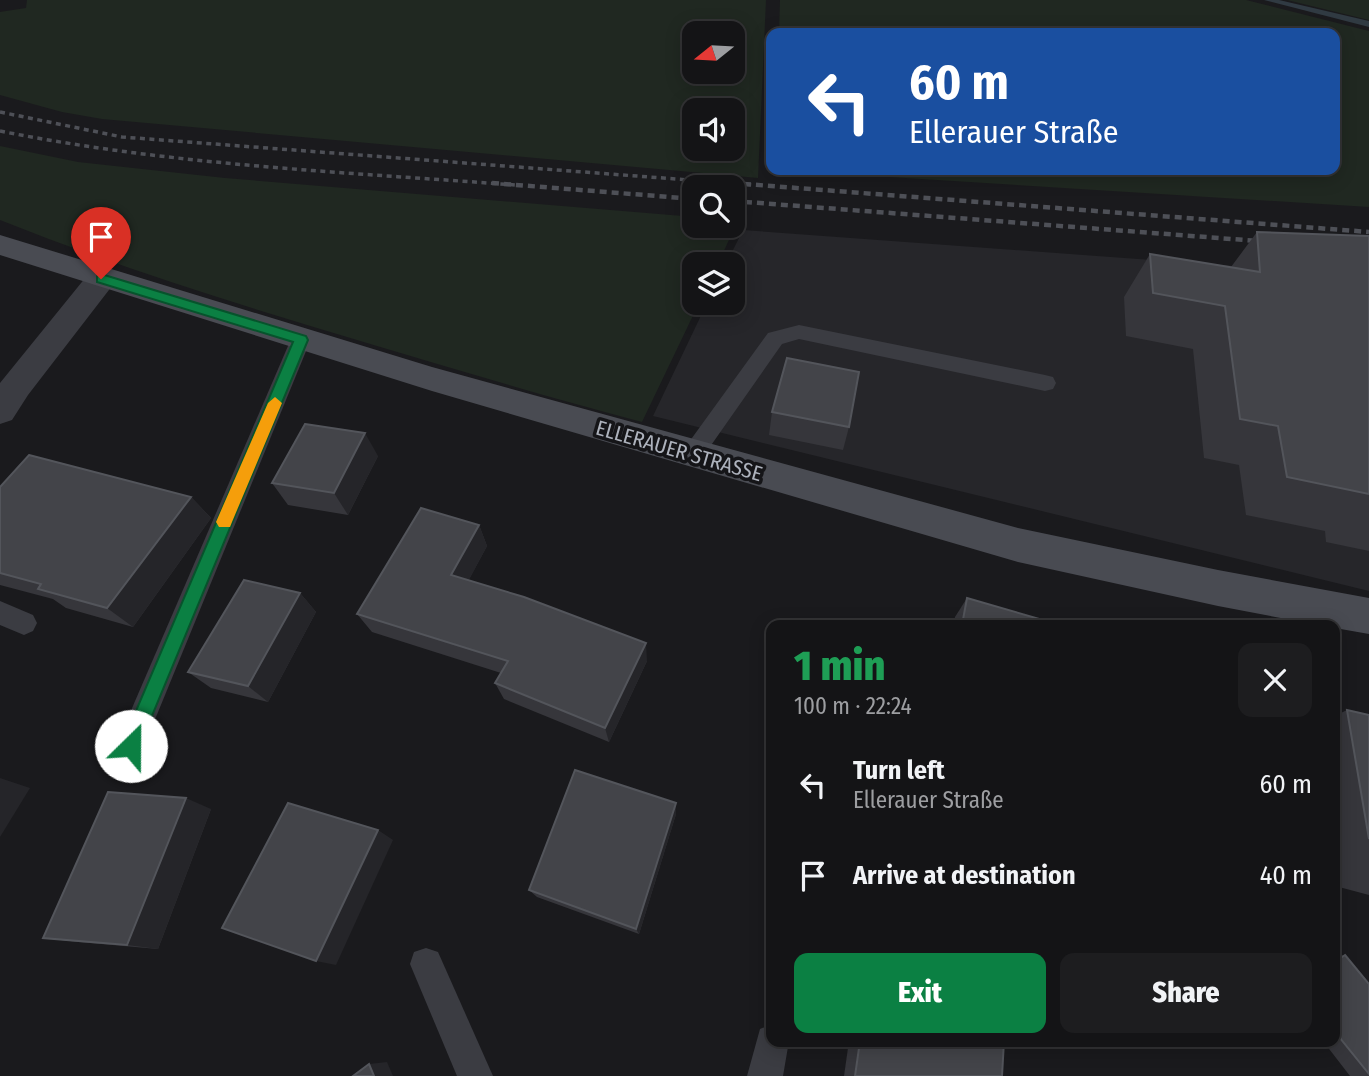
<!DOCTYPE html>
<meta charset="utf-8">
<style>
:root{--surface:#141416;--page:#1d1d1f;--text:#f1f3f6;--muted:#9d9ea1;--line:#333335;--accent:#0b8043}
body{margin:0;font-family:"Fira Sans Condensed",sans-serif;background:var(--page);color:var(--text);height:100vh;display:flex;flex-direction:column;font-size:26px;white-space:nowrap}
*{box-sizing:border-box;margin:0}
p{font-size:23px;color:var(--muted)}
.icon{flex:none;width:38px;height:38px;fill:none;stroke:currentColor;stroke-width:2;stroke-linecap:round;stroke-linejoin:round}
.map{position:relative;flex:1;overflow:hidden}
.drawer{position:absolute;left:766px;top:620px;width:574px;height:427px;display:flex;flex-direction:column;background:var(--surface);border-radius:14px;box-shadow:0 4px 18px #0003,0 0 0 2px var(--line)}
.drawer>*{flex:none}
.top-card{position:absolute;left:766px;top:28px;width:574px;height:147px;border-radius:14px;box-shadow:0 4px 18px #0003,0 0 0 2px var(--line);background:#1a4fa0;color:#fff;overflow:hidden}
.needle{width:46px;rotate:252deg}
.tools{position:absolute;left:682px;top:21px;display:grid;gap:14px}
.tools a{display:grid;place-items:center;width:63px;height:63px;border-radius:14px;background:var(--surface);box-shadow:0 4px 18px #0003,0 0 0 2px var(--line);font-size:35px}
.pin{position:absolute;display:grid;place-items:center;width:60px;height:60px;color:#fff;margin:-72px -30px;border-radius:50% 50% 50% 0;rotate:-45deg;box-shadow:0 0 7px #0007}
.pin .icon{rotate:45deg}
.me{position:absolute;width:77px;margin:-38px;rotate:23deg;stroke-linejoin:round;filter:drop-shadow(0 0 5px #0008)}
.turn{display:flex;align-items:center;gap:24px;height:147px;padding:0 28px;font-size:32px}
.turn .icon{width:91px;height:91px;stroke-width:2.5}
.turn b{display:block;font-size:49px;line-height:60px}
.round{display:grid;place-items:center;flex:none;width:74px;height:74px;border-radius:14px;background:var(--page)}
.overview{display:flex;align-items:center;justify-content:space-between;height:119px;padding:0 28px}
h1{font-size:42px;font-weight:800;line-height:52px;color:#1e9e55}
.action{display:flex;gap:14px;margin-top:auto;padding:14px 28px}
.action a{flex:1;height:80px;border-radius:14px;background:var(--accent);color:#fff;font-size:28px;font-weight:800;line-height:80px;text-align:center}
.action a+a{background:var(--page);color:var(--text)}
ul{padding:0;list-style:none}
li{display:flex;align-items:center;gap:21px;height:91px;padding:0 28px}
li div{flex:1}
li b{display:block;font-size:26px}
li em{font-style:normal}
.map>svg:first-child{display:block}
</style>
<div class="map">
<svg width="1369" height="1076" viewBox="0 0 1369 1076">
<rect width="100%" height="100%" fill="#1a1a1d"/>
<polygon fill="#26262a" points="743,230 1369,276 1369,591 653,416 707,303 733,303 733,264 726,264"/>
<g fill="#202821" fill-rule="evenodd">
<path d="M27,0H766L758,178L102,119L62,112L0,95V12L26,8ZM695,33H733V72H695ZM695,110H733V149H695Z"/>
<polygon points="780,0 1246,0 1369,31 1369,207 776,170 1335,170 1335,33 779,33"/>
<polygon points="1287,0 1369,0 1369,20"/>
<path d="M0,146L78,162L225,178L695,217V226H733V220H738L718,264H695V303H699L642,422C550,398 458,370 367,343C243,306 120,268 0,220Z"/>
</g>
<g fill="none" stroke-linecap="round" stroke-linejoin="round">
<polygon fill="#303a42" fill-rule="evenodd" points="1264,0 1279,0 1369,21 1369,27"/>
<g fill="#3b3c42" fill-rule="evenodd">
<polygon points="799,325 1045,375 1053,377 1056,383 1053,389 1045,391 799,339 782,344 700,461 692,464 684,461 681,455 684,449 768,333"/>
<polygon points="301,332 308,334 311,339 140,756 130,760 120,756 116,746 120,736 291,339 294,334"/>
<polygon points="0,601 33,615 37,623 33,631 24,635 0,625"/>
<polygon points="426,948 438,952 493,1076 457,1076 410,964 414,952"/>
<polygon points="772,1024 772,1041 789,1041 783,1076 747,1076 760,1029"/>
</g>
<polygon fill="#3b3c42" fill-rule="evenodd" points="101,269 112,272 116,279 112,286 28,395 12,420 0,424 0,383 90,272"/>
<polygon fill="#494b52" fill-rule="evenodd" points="0,235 432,367 1018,528 1218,570 1369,598 1369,634 1335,628 1335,625 1318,625 1218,606 1018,562 432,391 0,255"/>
<g stroke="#4e5057" stroke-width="3.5" stroke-dasharray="5 4.5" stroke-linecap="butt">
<polyline points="0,112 122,137 755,185"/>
<path d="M0,131C169,165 343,172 515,185"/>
</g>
<g stroke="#4e5057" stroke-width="4.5" stroke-dasharray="7 5" stroke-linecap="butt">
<polyline points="492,183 695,199"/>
<polyline points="732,183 1369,232"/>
<polyline points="733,201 1271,242"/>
</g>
</g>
<g fill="#36363b">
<polygon points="1257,232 1369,236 1369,551 1326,542 1325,531 1246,515 1239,465 1204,458 1193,349 1126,336 1124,297 1150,254 1231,267"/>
<polygon points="772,412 849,427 843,450 769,435"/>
<polygon points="378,456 348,515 288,505 272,483"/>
<polygon points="0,487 191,497 211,518 133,627 66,608 53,599 0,585"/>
<polygon points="479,525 487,546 468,581 647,661 609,742 504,699 495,683 501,673 372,632 357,614"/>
<polygon points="300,593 316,612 268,702 211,688 188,672"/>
<polygon points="967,598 1060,625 953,625 955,617"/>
<polygon points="1347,710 1369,715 1369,895 1339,887 1335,859 1335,716"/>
<polygon points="676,803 676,814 639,934 537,897 529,890"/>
<polygon points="211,809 158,949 78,942 43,938"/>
<polygon points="1345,955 1369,984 1369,1076 1350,1076 1323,1041 1335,1041 1335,956"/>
<polygon points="849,1041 1004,1041 1002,1076 844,1076"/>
</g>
<g fill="#252529">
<polygon points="365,433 378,456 348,515 334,493"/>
<polygon points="191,497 211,518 133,627 107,608"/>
<polygon points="479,525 487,546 461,595 451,575"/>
<polygon points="300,593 316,612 268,702 248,686"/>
<polygon points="646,643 647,661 609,742 605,728"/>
<polygon points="0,778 30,788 0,837"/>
<polygon points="186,798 211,809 158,949 127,945"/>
<polygon points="676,803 676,814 639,934 636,929"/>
<polygon points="378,830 393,840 336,965 316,961"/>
<polygon points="387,1062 393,1076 374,1076 369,1064"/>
</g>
<g fill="#434449" stroke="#53555b" stroke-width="2">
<polygon points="1257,232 1369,236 1369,494 1287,477 1278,426 1240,419 1225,306 1153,293 1150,254 1260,272"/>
<polygon points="787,358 859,372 849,427 772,412"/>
<polygon points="305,424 365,433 334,493 272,483"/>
<polygon points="29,455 191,497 107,608 38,589 41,584 0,573 0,487"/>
<polygon points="421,508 479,525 451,575 524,597 646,643 605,728 495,683 508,661 357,614"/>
<polygon points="244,580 300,593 248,686 188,672"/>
<polygon points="967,598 1060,625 962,625"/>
<polygon points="1347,710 1369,715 1369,839"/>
<polygon points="575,770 676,803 636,929 529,890"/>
<polygon points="108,792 186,798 127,945 43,938"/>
<polygon points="288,803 378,830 316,961 222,928"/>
<polygon points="1345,955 1369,984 1369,1074 1335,1032 1335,962"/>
<polygon points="860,1041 1004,1041 1002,1076 855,1076"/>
<polygon points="369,1064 374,1076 353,1076"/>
</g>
<polygon fill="#0b8043" stroke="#07532c" stroke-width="2" points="101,274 306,336 308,340 137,752 131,755 124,752 121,746 293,342 97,282 97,276"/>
<polygon fill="#f59e0b" points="275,397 282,403 232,522 230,527 219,527 216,522 268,403"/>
<g text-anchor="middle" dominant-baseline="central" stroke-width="7" stroke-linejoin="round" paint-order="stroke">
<g font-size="21" fill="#adb2bc" stroke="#151518">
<text transform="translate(679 451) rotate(16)">ELLERAUER STRASSE</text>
</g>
</g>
</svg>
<div class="tools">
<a><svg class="needle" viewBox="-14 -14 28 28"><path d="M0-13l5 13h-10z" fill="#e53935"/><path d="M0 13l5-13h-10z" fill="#9d9ea1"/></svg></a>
<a><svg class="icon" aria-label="sound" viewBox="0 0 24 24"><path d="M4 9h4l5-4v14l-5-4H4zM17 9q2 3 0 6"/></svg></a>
<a><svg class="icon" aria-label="search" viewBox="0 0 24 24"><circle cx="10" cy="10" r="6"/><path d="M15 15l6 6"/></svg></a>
<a><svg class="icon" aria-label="layers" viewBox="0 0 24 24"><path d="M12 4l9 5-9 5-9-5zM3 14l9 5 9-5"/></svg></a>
</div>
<div class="pin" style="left:101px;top:279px;background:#d93025"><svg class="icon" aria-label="arrive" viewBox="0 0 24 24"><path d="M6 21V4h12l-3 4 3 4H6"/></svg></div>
<svg class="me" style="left:131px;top:746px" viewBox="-20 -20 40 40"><circle r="19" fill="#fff"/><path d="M0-13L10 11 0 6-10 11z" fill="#0b8043"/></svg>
<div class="top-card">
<div class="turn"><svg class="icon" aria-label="left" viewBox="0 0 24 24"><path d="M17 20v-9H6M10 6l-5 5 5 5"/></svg><div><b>60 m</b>Ellerauer Straße</div></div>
</div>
<section class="drawer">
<div class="overview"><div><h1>1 min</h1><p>100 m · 22:24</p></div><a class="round"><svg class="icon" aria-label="close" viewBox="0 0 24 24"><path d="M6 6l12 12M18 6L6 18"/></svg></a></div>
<ul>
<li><svg class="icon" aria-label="left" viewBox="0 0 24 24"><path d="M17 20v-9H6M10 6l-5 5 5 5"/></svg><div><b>Turn left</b><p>Ellerauer Straße</p></div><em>60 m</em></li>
<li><svg class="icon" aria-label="arrive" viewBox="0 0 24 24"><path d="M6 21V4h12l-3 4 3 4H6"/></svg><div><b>Arrive at destination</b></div><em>40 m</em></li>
</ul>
<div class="action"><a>Exit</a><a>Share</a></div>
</section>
</div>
